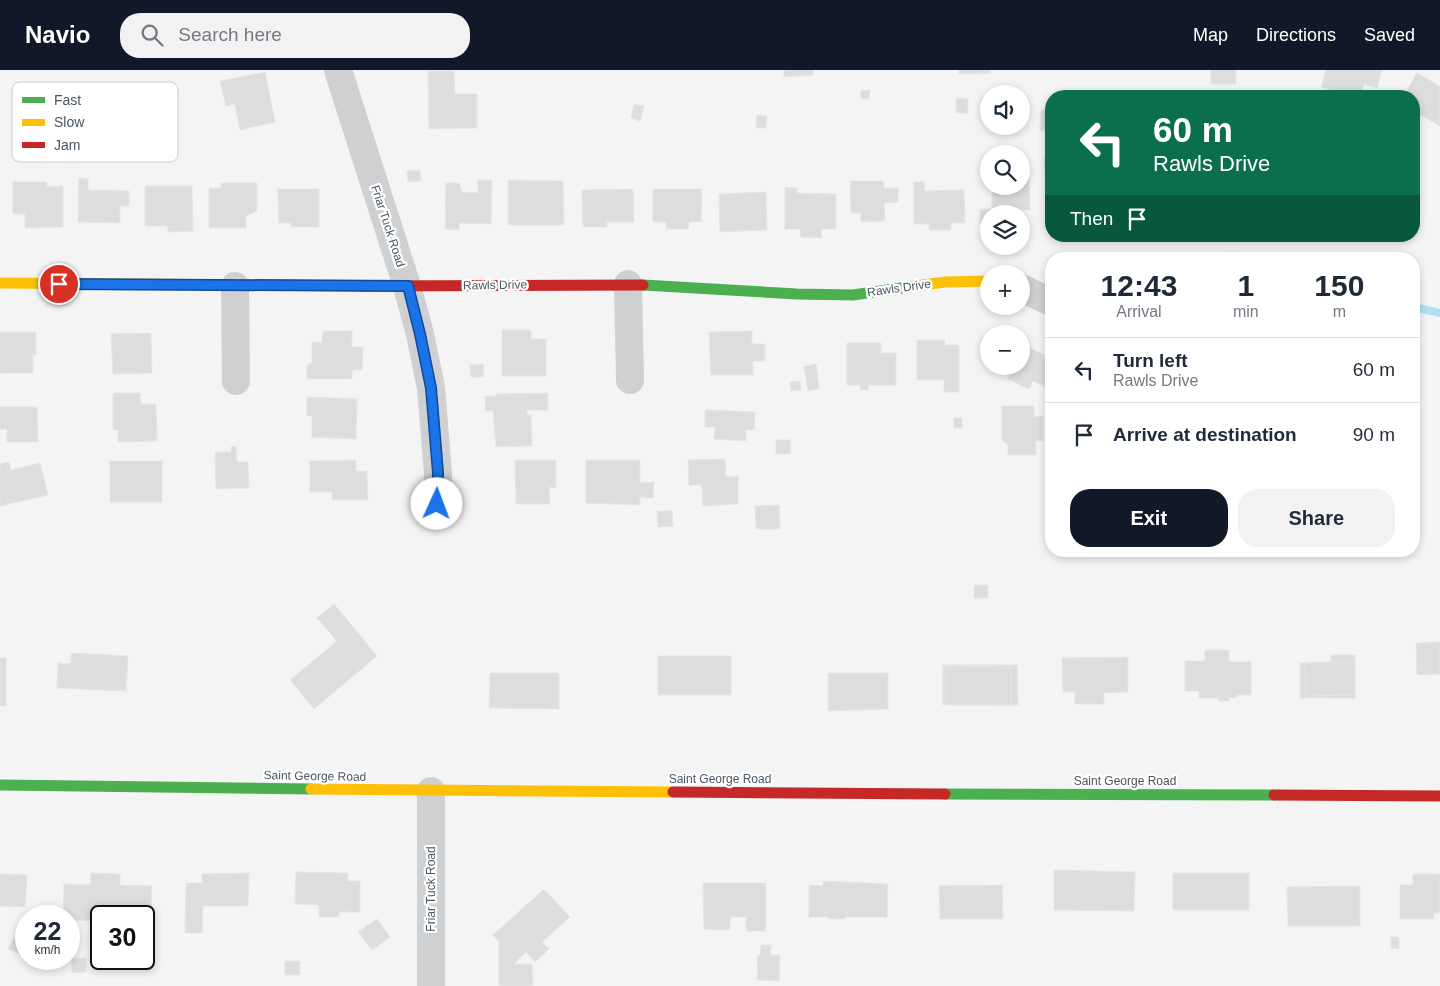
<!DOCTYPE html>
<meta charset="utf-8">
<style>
:root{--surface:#fff;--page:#f2f2f3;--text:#1f2937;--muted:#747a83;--line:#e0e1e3;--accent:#111827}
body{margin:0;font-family:Arial,sans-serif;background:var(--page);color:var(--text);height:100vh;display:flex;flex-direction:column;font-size:19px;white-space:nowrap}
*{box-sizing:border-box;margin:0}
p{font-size:16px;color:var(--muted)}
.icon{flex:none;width:28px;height:28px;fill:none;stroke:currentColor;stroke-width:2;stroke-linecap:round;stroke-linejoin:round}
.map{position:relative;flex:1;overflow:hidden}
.side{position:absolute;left:1045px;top:182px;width:375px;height:305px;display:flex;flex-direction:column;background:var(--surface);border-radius:20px;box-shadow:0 2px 8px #0003}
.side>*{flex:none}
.guide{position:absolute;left:1045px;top:20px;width:375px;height:152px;border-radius:20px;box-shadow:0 2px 8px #0003;background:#0b6e4f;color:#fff;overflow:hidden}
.controls{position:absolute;left:980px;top:15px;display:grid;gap:10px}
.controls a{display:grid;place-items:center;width:50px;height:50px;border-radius:50%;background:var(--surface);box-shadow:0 2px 8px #0003;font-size:25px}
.speed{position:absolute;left:15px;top:835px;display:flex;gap:10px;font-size:25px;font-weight:700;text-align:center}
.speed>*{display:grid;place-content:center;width:65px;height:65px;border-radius:50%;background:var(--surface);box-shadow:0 2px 8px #0003;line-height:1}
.speed small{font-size:12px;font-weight:400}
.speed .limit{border:2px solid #111;border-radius:8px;background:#fff;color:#111}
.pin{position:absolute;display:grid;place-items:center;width:42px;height:42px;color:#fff;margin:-21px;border:2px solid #fff;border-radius:50%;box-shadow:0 1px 5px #0007}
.me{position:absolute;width:55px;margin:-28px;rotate:2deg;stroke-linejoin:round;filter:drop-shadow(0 0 4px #0008)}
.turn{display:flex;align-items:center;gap:18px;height:105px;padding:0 25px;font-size:22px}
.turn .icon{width:65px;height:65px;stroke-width:2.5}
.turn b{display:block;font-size:35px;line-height:42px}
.then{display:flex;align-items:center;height:48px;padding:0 25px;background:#0003;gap:10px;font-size:19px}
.eta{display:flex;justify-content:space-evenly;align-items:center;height:85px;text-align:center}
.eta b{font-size:30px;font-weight:600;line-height:35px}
.cta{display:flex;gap:10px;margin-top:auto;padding:10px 25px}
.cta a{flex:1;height:58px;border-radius:20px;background:var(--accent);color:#fff;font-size:20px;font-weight:600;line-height:58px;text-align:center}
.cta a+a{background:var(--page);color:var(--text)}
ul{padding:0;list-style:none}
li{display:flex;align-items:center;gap:15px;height:65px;padding:0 25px;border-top:1px solid var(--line)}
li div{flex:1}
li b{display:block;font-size:19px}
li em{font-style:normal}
header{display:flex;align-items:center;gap:30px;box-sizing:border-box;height:70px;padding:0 25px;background:var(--accent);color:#fff}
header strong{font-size:24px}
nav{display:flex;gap:28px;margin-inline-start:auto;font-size:18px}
.search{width:350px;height:45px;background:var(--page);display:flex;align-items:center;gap:12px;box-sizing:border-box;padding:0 18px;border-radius:20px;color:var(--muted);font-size:19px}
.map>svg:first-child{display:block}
</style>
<header>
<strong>Navio</strong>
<div class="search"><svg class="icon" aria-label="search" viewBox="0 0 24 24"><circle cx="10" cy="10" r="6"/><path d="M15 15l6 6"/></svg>Search here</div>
<nav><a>Map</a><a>Directions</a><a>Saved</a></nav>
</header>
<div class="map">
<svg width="1440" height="916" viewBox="0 0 1440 916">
<rect width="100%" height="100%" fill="#f4f4f4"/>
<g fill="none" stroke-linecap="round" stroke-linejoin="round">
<polyline stroke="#aee2f0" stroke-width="8" points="1414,237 1440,243"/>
</g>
<g fill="#ddddde" stroke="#e5e6e7">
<polygon points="784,0 813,0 813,5 784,7"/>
<polygon points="959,0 990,0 990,3 959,4"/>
<rect x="1211" y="0" width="25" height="14"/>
<polygon points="1326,0 1382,0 1377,18 1364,14 1360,26 1350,26 1321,17"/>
<polygon points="428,1 454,1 455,24 477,24 477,58 429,59"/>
<polygon points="265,2 275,52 240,60 235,34 226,36 220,11"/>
<polygon points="1417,3 1440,16 1440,56 1420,45 1416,54 1414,53 1414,26 1404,26"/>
<polygon points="861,20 870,20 869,29 861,29"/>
<polygon points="956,28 968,29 968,43 956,43"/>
<polygon points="634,34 644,36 640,51 631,48"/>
<polygon points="1041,40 1051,40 1051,61 1040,61"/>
<polygon points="757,45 767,46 766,58 756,58"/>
<polygon points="1051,87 1051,100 1045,101 1044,88"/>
<polygon points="420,100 421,111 408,112 407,101"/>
<polygon points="79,108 88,109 88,120 129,121 129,136 120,136 120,153 78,152"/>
<polygon points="1021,108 1029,108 1030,140 1018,140 1017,144 989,144 989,154 980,154 980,139 992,139 992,116 1021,116"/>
<polygon points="478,110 492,110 491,154 459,153 459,160 445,159 446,113 459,113 462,122 478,123"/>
<polygon points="508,110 563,111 564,155 508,155"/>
<polygon points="850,111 883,111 884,118 898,118 898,132 884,133 885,151 861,152 861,143 851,143"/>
<polygon points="13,112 47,112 47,117 63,116 63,157 25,158 25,144 13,144"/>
<polygon points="914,112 924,112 925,121 964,120 965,153 951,153 951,160 929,160 929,154 914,154"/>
<polygon points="221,113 257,113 257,141 246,146 246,158 209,158 209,118 221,118"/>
<polygon points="145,116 192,116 193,161 168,162 168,156 145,156"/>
<rect x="1046" y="116" width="5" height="31"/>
<polygon points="785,117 797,118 797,123 836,124 836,159 822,159 821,168 801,167 800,159 785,159"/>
<polygon points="278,119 319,119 319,157 291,157 291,153 279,153"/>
<polygon points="633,119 634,152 607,152 607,157 583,157 582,120"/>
<polygon points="653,119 702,119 701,152 689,152 688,159 666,159 666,152 653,152"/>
<polygon points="766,122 767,160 720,162 719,124"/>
<polygon points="1238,182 1238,189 1202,189 1202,183"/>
<polygon points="502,260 531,260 531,269 546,269 546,306 502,306"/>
<polygon points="323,261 352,261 352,277 363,277 362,300 352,300 352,309 307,309 307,295 312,292 312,272 322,273"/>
<polygon points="752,261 752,274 765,274 765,291 753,291 753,305 711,305 709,262"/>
<polygon points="0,262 36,262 36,285 33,285 33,303 0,303"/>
<polygon points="151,263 152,303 113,304 111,264"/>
<polygon points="917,270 945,270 945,275 959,275 959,322 944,322 944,310 917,310"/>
<polygon points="847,273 881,273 881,283 896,283 896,315 868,315 869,320 860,320 860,315 847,315"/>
<polygon points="1021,274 1045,285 1043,288 1051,292 1051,303 1045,317 1033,311 1029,319 1007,309 1009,306 991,298 992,296 1021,296"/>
<polygon points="483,294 484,307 471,307 470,295"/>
<polygon points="816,294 819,319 808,321 804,297"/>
<polygon points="800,311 801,320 791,321 790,312"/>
<polygon points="113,323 140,323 141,334 156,334 157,371 118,372 118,360 113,360"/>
<polygon points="548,323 548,340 527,340 527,345 531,345 532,376 496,377 493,341 486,341 485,326 496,326 496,324"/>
<polygon points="307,327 357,329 356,369 312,367 312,346 307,346"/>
<polygon points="1002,336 1034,336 1034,347 1043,346 1043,371 1036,371 1036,385 1008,385 1008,375 1002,370"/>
<polygon points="0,337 37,337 38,372 7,372 7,359 0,359"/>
<polygon points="705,340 755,342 754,360 746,360 746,371 714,369 715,357 705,357"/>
<rect x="954" y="348" width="8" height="10"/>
<polygon points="776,370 791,370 790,384 776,384"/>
<polygon points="236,376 237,392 248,392 249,418 216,419 215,382 231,382 231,377"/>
<polygon points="725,389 726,407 738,406 738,434 703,436 702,415 689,415 688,390"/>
<polygon points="356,390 356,401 367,401 368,430 332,430 332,422 310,422 310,391"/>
<polygon points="515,390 556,390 556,418 549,417 550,434 516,434"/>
<polygon points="586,390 640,390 640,413 654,412 653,428 640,427 640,435 586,433"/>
<rect x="110" y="391" width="52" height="41"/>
<polygon points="9,392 11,400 40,393 48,425 0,436 0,394"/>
<polygon points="779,435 780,459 756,459 755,436"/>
<polygon points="657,441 672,441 673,456 658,457"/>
<rect x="974" y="515" width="14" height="13"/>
<polygon points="334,534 377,586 314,639 290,610 337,571 317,548"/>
<polygon points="1440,572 1440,604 1417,605 1416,573"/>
<polygon points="1205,580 1229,580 1229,592 1251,592 1251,625 1237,625 1237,627 1229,628 1230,631 1218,631 1218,628 1199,628 1199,621 1185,621 1185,591 1205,591"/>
<polygon points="71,583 128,586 126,621 57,618 58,593 71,594"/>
<polygon points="1331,585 1355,585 1355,628 1300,628 1300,593 1331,592"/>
<rect x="658" y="586" width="73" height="39"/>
<polygon points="1128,587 1128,622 1104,623 1104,634 1075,634 1075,622 1063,622 1062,588"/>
<rect x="0" y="588" width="6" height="48"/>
<polygon points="1355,592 1355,625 1306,626 1305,593"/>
<polygon points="943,595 1017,595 1018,635 943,635"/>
<polygon points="946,596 1011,597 1011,635 946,634"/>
<polygon points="490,603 559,603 559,639 489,638"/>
<polygon points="828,603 888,603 888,639 828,641"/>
<polygon points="1054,800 1135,802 1134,841 1054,840"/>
<polygon points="296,802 348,803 348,811 360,811 360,842 339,842 339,847 319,847 319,835 295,834"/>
<polygon points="91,803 120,804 120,815 152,816 150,853 144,853 144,846 101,846 101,851 69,850 69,846 63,846 64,814 90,815"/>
<polygon points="249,803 248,836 203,836 202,863 185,863 186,813 202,813 202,804"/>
<rect x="1173" y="803" width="76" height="37"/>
<polygon points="0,804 27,805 25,837 0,836"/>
<polygon points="1413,804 1440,804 1440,843 1434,843 1434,849 1400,849 1400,815 1413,815"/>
<polygon points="823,811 888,814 887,847 845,847 845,849 829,849 828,847 809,847 809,815 823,816"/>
<polygon points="703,813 766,813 766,861 746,861 746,847 730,847 730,860 704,859"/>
<polygon points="1002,815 1003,849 940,849 939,816"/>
<polygon points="1360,816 1360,856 1288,856 1287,817"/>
<polygon points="544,819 570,847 542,872 549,879 535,892 526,882 514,894 532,894 533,916 499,916 499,872 493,865"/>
<polygon points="377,849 390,867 372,880 358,862"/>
<polygon points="15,866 26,871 21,884 8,879"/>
<polygon points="1391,867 1399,867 1399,879 1391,878"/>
<polygon points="761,875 771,875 770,885 780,885 779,911 757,910 758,885 760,885"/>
<polygon points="86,888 86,902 72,903 71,889"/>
<rect x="285" y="891" width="15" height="14"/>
</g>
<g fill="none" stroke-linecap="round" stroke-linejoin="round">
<g stroke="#ced0d2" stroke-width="28">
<polyline points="338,0 407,216 420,264 431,318 438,403 437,434"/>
<polyline points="628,214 630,310"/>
<polyline points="235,216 236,311"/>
<polyline points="1021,218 1051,232"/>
<polyline points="431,721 431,916"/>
</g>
<g stroke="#4caf50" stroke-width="11">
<polyline points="643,215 797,224 853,225 908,217"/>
<polyline points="0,715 311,719"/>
<polyline points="945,724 1274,725"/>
</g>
<g stroke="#ffc107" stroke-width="11">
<polyline points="0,213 362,216"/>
<polyline points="908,217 945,212 989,211"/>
<polyline points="311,719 673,722"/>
</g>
<g stroke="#c62828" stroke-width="11">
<polyline points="362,216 643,215"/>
<polyline points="673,722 945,724"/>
<polyline points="1274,725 1440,726"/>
</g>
</g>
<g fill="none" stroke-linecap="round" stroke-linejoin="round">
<defs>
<polyline id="route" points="59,214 408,216 420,264 431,318 438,403 437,434"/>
</defs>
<use href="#route" stroke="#114b97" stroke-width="12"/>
<use href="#route" stroke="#1a73e8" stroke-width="9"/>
</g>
<g text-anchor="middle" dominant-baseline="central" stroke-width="4.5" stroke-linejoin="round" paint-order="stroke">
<g font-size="12" fill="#4a5661" stroke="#fff">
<text transform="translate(388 156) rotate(72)">Friar Tuck Road</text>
<text transform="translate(495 215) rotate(-1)">Rawls Drive</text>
<text transform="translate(899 218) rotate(-8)">Rawls Drive</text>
<text transform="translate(315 706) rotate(1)">Saint George Road</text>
<text x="720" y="709">Saint George Road</text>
<text x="1125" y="711">Saint George Road</text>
<text transform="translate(431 819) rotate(-90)">Friar Tuck Road</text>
</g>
</g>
<rect x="12" y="12" width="166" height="80" rx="8" fill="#fff" stroke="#c9ccd0" stroke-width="1"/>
<rect x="22" y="27" width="23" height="6" fill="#4caf50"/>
<rect x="22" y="49" width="23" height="7" fill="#ffc107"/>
<rect x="22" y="72" width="23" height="6" fill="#c62828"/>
<g font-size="14" fill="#4a5661">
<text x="54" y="35">Fast</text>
<text x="54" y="57">Slow</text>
<text x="54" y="80">Jam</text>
</g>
</svg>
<div class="controls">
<a><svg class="icon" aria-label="sound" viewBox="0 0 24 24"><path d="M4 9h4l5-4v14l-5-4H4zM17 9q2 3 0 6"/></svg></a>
<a><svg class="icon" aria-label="search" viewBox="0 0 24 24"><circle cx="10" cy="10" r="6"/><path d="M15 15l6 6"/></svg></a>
<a><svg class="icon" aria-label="layers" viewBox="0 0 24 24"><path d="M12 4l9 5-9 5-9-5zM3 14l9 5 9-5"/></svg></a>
<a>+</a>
<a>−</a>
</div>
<div class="speed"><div>22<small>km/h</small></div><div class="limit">30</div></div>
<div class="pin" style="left:59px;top:214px;background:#d93025"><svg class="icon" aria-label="arrive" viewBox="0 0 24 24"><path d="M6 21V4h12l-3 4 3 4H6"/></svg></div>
<svg class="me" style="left:437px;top:434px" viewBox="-20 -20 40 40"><circle r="19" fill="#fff"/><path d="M0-13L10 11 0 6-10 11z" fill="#1a73e8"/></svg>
<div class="guide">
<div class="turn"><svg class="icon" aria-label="left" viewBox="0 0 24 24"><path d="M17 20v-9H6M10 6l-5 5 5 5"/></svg><div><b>60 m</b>Rawls Drive</div></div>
<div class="then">Then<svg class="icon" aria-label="arrive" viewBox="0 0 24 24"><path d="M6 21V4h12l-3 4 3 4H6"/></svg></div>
</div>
<section class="side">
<div class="eta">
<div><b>12:43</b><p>Arrival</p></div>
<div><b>1</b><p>min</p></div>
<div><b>150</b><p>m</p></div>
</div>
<ul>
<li><svg class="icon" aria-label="left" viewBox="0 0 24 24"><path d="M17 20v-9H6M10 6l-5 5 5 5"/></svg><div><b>Turn left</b><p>Rawls Drive</p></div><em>60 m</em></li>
<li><svg class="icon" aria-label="arrive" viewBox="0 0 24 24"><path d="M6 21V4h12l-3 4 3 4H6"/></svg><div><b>Arrive at destination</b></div><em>90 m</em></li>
</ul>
<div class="cta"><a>Exit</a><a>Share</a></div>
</section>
</div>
